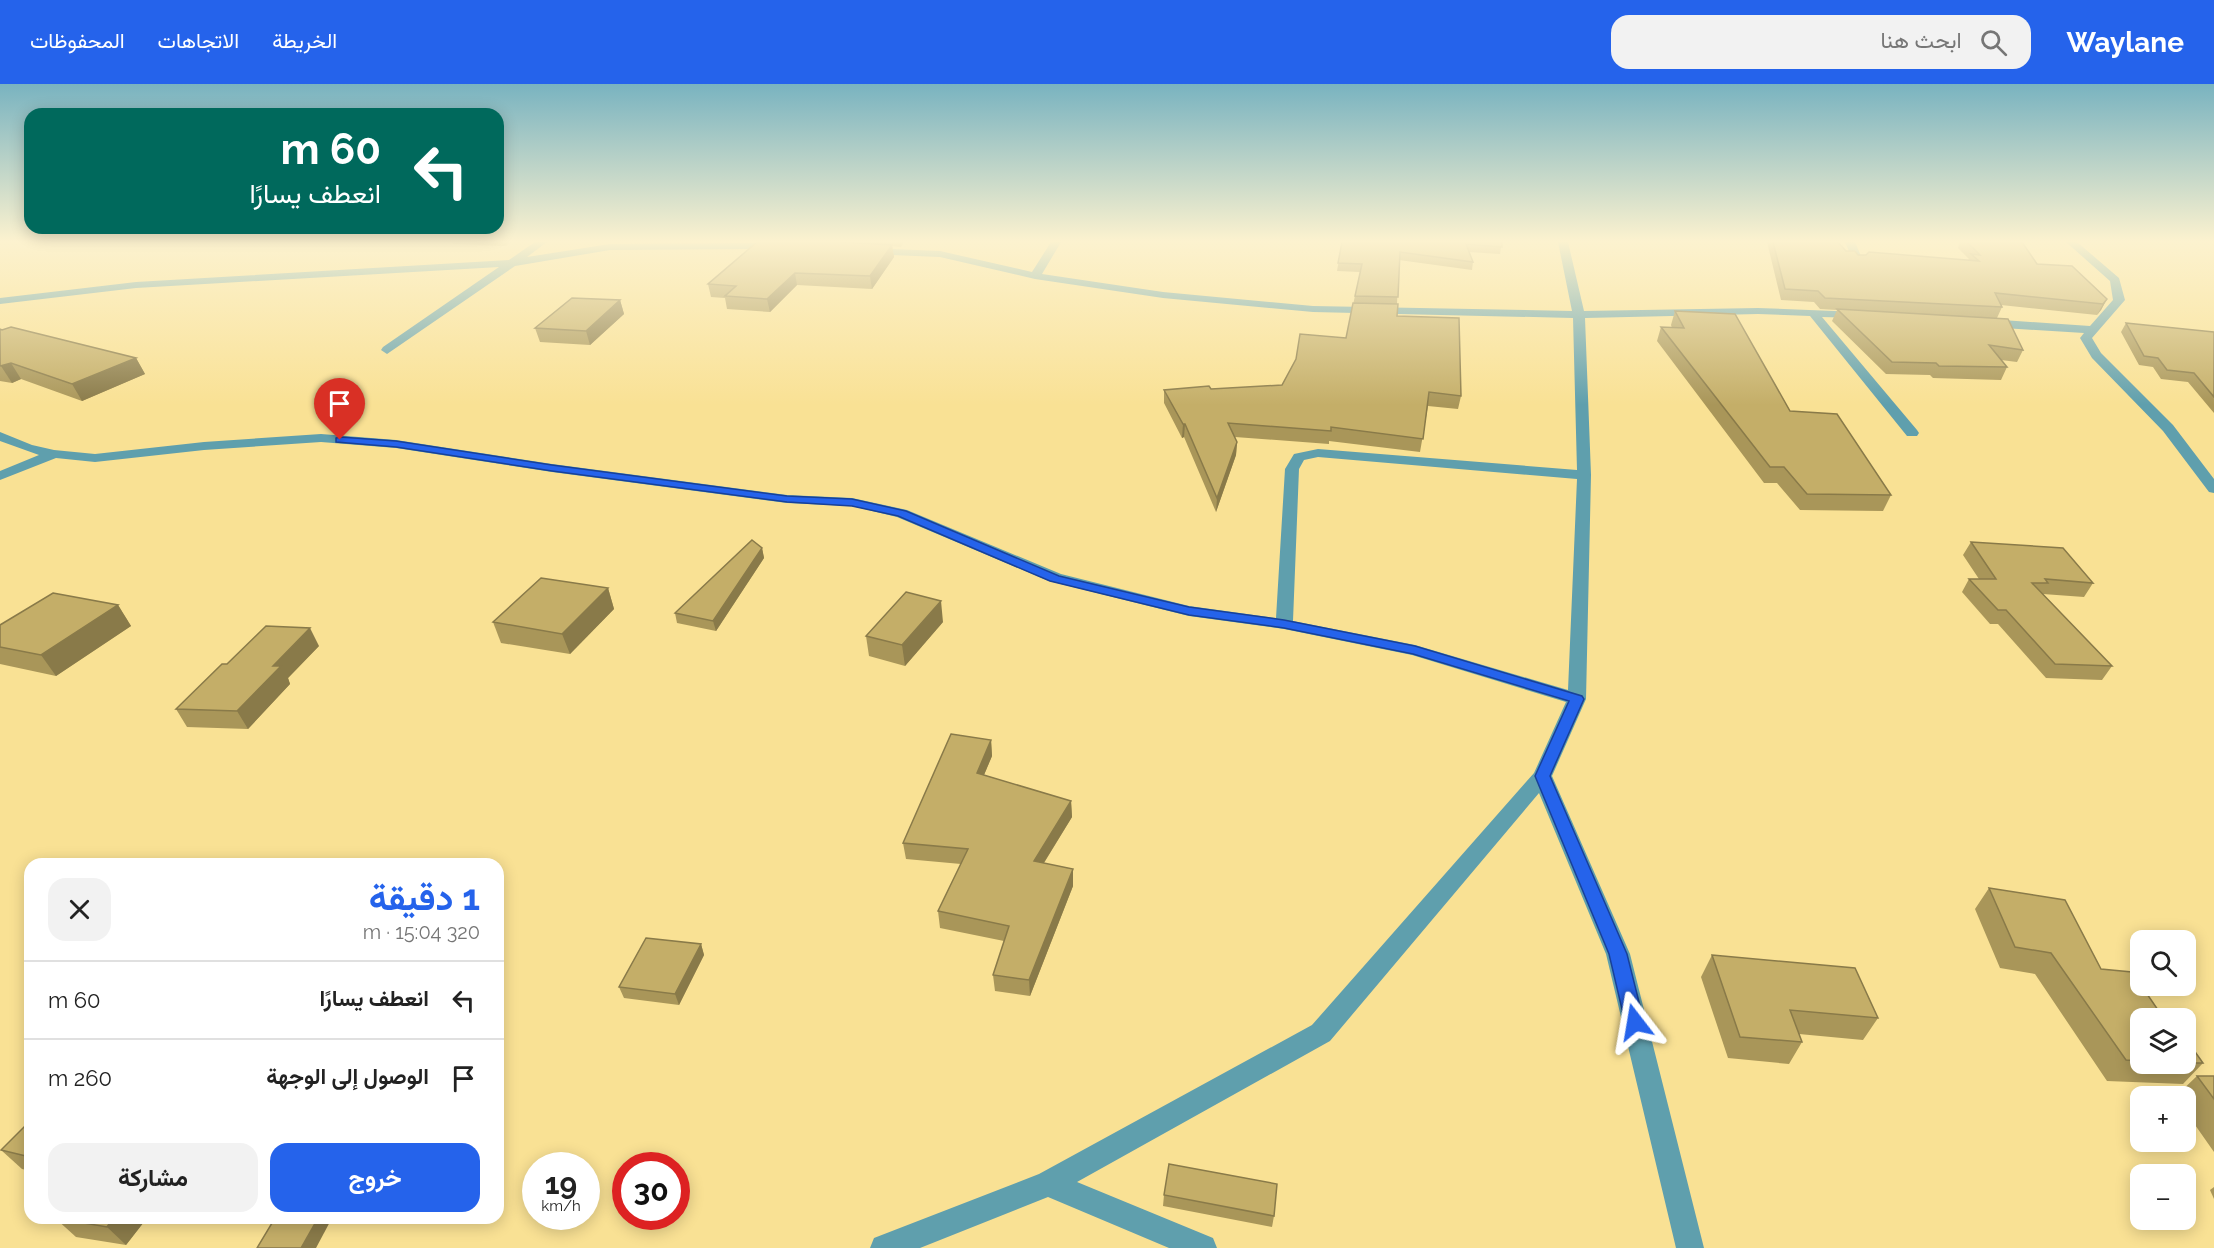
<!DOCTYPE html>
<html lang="ar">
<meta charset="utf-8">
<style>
:root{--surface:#fff;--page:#f2f2f2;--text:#222;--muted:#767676;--line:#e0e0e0;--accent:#2563eb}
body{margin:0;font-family:Raleway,Vazirmatn,sans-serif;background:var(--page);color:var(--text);direction:rtl;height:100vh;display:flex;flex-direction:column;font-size:22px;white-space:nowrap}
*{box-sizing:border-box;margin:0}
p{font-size:20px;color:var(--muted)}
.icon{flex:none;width:33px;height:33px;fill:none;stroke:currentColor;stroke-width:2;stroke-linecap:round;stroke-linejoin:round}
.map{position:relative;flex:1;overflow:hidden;direction:ltr}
.sheet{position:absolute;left:24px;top:774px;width:480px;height:366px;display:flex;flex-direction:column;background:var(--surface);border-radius:18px;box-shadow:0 3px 15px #0003;direction:rtl}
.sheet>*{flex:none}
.guide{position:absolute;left:24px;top:24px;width:480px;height:126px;border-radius:18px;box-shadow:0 3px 15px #0003;direction:rtl;background:#00695c;color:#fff;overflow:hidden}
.fabs{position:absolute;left:2130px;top:846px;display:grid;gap:12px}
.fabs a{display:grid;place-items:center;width:66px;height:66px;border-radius:12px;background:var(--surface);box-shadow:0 3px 15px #0003;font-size:30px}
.speed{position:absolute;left:522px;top:1068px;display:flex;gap:12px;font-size:30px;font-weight:700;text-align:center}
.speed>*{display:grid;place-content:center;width:78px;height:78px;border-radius:50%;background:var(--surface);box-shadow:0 3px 15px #0003;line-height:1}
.speed small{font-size:15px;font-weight:400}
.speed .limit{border:9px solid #d22;background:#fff;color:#111}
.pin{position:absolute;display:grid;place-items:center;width:51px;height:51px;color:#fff;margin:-62px -26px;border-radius:50% 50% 50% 0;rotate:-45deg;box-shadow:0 0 6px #0007}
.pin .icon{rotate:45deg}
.me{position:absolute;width:66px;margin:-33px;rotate:346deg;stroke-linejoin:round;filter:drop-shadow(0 0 4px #0008)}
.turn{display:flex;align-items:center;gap:21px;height:126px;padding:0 24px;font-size:27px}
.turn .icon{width:78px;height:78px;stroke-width:2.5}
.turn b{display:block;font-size:42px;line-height:51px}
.round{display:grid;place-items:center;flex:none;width:63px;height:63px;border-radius:18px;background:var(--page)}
.head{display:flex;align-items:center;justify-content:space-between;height:102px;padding:0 24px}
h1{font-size:36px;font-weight:700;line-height:45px;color:var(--accent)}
.primary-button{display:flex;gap:12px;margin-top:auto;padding:12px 24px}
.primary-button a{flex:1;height:69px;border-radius:18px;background:var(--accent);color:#fff;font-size:24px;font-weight:700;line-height:69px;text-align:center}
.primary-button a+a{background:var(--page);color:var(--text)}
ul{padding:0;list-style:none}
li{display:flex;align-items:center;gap:18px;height:78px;padding:0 24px;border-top:2px solid var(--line)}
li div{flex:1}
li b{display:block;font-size:22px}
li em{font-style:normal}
header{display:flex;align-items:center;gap:36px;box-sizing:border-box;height:84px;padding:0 30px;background:var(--accent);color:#fff}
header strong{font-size:28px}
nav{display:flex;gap:33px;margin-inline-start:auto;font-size:21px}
.search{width:420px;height:54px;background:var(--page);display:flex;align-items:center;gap:15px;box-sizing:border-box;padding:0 21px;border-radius:18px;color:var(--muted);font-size:22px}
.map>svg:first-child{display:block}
</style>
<header>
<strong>Waylane</strong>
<div class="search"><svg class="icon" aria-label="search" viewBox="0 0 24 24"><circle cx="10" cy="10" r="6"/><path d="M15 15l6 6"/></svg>ابحث هنا</div>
<nav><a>الخريطة</a><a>الاتجاهات</a><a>المحفوظات</a></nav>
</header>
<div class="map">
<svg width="2214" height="1164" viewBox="0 0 2214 1164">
<rect width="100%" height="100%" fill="#f9e194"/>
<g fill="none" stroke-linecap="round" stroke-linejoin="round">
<g fill="#5f9fad" fill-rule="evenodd">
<polygon points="535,158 547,158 527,173 610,160 778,159 783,162 778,165 610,166 515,182 387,270 381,266 383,263 499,183 136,204 0,220 0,214 136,198 509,176"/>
<path d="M1051,158H1061L1042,190L1163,208L1313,222L1572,227L1558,158H1568L1584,227L1758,224L1859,228L1865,231L1859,234L1822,233L1917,346L1919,349L1917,352H1907L1810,232L1758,230L1585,234L1591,391L1586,615L1552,692L1630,870L1704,1164H1676L1606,870L1539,709L1330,957L1077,1098L1213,1154L1217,1164H1169L1048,1113L920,1164H870L874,1154L1039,1090L1312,941L1534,689L1566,618L1412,571L1284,545L1189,532L1049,497L897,433L852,422L787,419L552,388L396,364L321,358L204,366L95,378L56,374L0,396V387L39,371L0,357V348L32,361L54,366L95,370L204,358L321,350L396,356L552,380L787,411L852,414L907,426L1061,490L1189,522L1276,534L1285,385L1294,370L1318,365L1577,386L1573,234L1313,228L1163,214L1035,195L940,173L868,170L863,167L868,164L940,167L1032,188ZM1318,373L1577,395L1568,606L1415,561L1293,537L1299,385L1304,376Z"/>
<polygon points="1845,158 1855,158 1863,177 1862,179 1854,179"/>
<polygon points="2066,158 2077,158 2119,194 2125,216 2092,254 2101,269 2173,341 2214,395 2214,409 2209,408 2163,347 2092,274 2080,254 2084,249 1988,243 1982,239 1988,235 2090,242 2113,216 2110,197"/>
</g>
</g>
<g fill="#a99659">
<polygon points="452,158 511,158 506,162 453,160"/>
<polygon points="757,158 904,158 901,163 892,162 894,173 872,205 797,201 770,228 727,225 725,214 711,213 708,200"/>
<polygon points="1342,158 1502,158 1500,170 1469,168 1473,178 1472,186 1399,176 1397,220 1397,232 1461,312 1458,325 1428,322 1420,368 1329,357 1329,360 1235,353 1237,358 1236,371 1216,428 1184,353 1182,354 1164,319 1164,306 1211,305 1282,301 1346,254 1360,188 1337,187"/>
<polygon points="1767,158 1838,158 1846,167 1858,171 1968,176 1969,175 1958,164 1960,158 2022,158 2037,180 2107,215 2101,226 2097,231 2001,221 2002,223 1997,234 2023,266 2017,278 2001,276 2007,283 2001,296 1933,294 1930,291 1886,290 1832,237 1837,226 1820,225 1814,218 1781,216"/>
<polygon points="620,216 624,230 590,261 540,258 535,244"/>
<polygon points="1675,227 1790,327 1891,411 1883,427 1800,426 1777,399 1764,399 1657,257 1661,243 1672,244 1671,241"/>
<polygon points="2126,239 2214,248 2214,329 2188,298 2161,295 2153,283 2139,281 2121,248"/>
<polygon points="0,245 136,274 145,290 82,317 21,295 12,299 0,297"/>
<polygon points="1971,458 2093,499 2084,513 2043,510 2112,582 2102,596 2046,594 1998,540 1990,540 1962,508 1969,495 1979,495 1963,471"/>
<polygon points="762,464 764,474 716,547 677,539 675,529"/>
<polygon points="608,504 614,525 570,570 501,559 493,538"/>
<polygon points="118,521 131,542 56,592 0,580 0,563"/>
<polygon points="943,538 905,582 869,572 866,552"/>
<polygon points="319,562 288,594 290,600 248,645 187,643 176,625 227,580"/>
<polygon points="991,656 992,672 984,691 1071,717 1072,733 1044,779 1073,802 1030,912 995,907 993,891 1004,857 940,844 938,827 961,780 906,775 903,759"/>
<polygon points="1989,804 2101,885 2140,934 2140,980 2186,980 2186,955 2203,979 2183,1000 2107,997 2035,890 2000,884 1975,825"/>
<polygon points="701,860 704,871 679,921 624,914 619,903"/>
<polygon points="1712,871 1878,934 1863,956 1799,950 1802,958 1789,980 1728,974 1701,893"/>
<polygon points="2197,992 2214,992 2214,1068 2186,1028 2186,1012 2176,1012"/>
<polygon points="30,1037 30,1087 22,1085 1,1066"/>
<polygon points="2214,1103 2214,1115 2210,1106"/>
<polygon points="1164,1111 1274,1132 1272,1143 1163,1122"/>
<polygon points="55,1134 147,1134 126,1161 76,1153"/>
</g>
<g fill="#897a49">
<polygon points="892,161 894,173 872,205 870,192"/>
<polygon points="795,189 797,201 770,228 767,215"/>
<polygon points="2107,215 2101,226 2097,231 2103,220"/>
<polygon points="620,216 624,230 590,261 586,247"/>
<polygon points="136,274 145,290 82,317 72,300"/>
<polygon points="11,279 21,295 12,299 1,282"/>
<polygon points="1183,340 1185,340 1184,353 1182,354"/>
<polygon points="1237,358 1236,371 1216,428 1217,414"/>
<polygon points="762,464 764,474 716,547 713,537"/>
<polygon points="608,504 614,525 570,570 562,550"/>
<polygon points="941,517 943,538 905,582 902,561"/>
<polygon points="118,521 131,542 56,592 41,571"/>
<polygon points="310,544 319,562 288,594 290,600 248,645 237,627 273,582"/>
<polygon points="991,656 992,672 978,705 977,689"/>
<polygon points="1071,717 1072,733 1035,793 1034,777"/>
<polygon points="1073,785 1073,802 1030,912 1029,896"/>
<polygon points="701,860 704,871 679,921 675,910"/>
<polygon points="113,1134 147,1134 126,1161 107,1143"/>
<polygon points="318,1134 332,1134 316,1164 301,1164"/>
</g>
<g fill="#c4ae68" stroke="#897a49" stroke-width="1.5">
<polygon points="757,158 838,158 892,161 870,192 795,189 767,215 725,212 736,202 708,200"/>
<polygon points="1342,158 1502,158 1502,163 1466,160 1473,178 1400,168 1398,213 1355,212 1362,180 1338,179"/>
<polygon points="1773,158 1838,158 1846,167 1855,167 1858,171 1866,171 1869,168 1979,177 1971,170 1980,171 1967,158 2022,158 2037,180 2072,182 2107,215 2103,220 1995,209 2002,223 1825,214 1818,207 1785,205"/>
<polygon points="572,214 620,216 586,247 535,244"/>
<polygon points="1353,219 1398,220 1397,232 1459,234 1461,312 1429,308 1423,355 1331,343 1331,347 1228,339 1237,358 1217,414 1185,340 1183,340 1164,306 1209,302 1211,305 1282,301 1296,275 1300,250 1346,254"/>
<polygon points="1837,225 2008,235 2023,266 1989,261 2007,283 1939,282 1936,279 1892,278"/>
<polygon points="1675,227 1735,230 1790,327 1837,330 1891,411 1807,410 1784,383 1770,383 1661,243 1684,244"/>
<polygon points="2126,239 2214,248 2214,313 2194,289 2167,286 2158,274 2144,272"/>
<polygon points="11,243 136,274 72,300 11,279 0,282 0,245 2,246"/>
<polygon points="752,456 762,464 713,537 675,529"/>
<polygon points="1971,458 2063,464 2093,499 2045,495 2048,499 2032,499 2112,582 2055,580 2006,526 1998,526 1969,495 1996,495"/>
<polygon points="541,494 608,504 562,550 493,538"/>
<polygon points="906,508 941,517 902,561 866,552"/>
<polygon points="53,509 118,521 41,571 0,563 0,541"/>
<polygon points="266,542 310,544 273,582 281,582 237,627 176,625 222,580 227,580"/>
<polygon points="951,650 991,656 977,689 1071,717 1034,777 1073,785 1029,896 993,891 1009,842 938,827 968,765 903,759"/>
<polygon points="1989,804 2065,816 2101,885 2132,888 2158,926 2164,926 2170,934 2140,934 2140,977 2126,976 2051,869 2015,863"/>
<polygon points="646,854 701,860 675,910 619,903"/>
<polygon points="1712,871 1855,884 1878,934 1790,926 1802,958 1740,953"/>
<polygon points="2186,955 2203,979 2186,979"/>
<polygon points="2197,992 2214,992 2214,1015"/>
<polygon points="30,1037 30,1073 1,1066"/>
<polygon points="1169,1080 1277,1100 1274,1132 1164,1111"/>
<polygon points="55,1134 113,1134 107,1143"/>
<polygon points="275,1134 318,1134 301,1164 257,1164"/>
</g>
<linearGradient id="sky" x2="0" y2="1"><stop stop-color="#79b3c0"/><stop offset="0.49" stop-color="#fcf2cf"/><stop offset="1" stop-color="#fcf2cf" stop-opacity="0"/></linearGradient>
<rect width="2214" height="321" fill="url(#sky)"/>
<polygon fill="#2563eb" stroke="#184099" stroke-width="1.5" points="340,353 396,357 552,381 787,412 852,415 906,427 1059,492 1189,523 1284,536 1415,562 1582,612 1584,615 1550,692 1627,870 1644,938 1641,944 1635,946 1628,944 1625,938 1609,870 1535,692 1569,617 1413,570 1284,544 1189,531 1050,497 898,432 852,422 787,418 552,387 396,363 336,358 336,354"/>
</svg>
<div class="fabs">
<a><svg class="icon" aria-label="search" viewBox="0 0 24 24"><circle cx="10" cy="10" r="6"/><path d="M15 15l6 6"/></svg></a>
<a><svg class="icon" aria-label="layers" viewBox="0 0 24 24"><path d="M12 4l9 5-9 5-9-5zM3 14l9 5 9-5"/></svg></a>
<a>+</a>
<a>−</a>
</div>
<div class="speed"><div>19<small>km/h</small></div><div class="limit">30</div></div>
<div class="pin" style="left:340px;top:356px;background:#d93025"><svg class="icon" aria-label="arrive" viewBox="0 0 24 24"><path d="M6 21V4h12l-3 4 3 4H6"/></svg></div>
<svg class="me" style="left:1635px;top:938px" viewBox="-20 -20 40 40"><path d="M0-17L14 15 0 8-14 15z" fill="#2563eb" stroke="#fff" stroke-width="4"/></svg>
<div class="guide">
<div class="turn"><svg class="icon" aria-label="left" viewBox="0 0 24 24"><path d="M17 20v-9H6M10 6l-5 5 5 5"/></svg><div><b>60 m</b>انعطف يسارًا</div></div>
</div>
<section class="sheet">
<div class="head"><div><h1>1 دقيقة</h1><p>320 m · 15:04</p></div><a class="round"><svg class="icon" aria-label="close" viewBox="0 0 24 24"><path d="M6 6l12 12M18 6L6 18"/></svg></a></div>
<ul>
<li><svg class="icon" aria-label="left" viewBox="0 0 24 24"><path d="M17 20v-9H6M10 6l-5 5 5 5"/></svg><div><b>انعطف يسارًا</b></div><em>60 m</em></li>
<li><svg class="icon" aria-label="arrive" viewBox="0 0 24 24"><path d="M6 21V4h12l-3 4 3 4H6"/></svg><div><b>الوصول إلى الوجهة</b></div><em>260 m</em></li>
</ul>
<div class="primary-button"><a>خروج</a><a>مشاركة</a></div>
</section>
</div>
